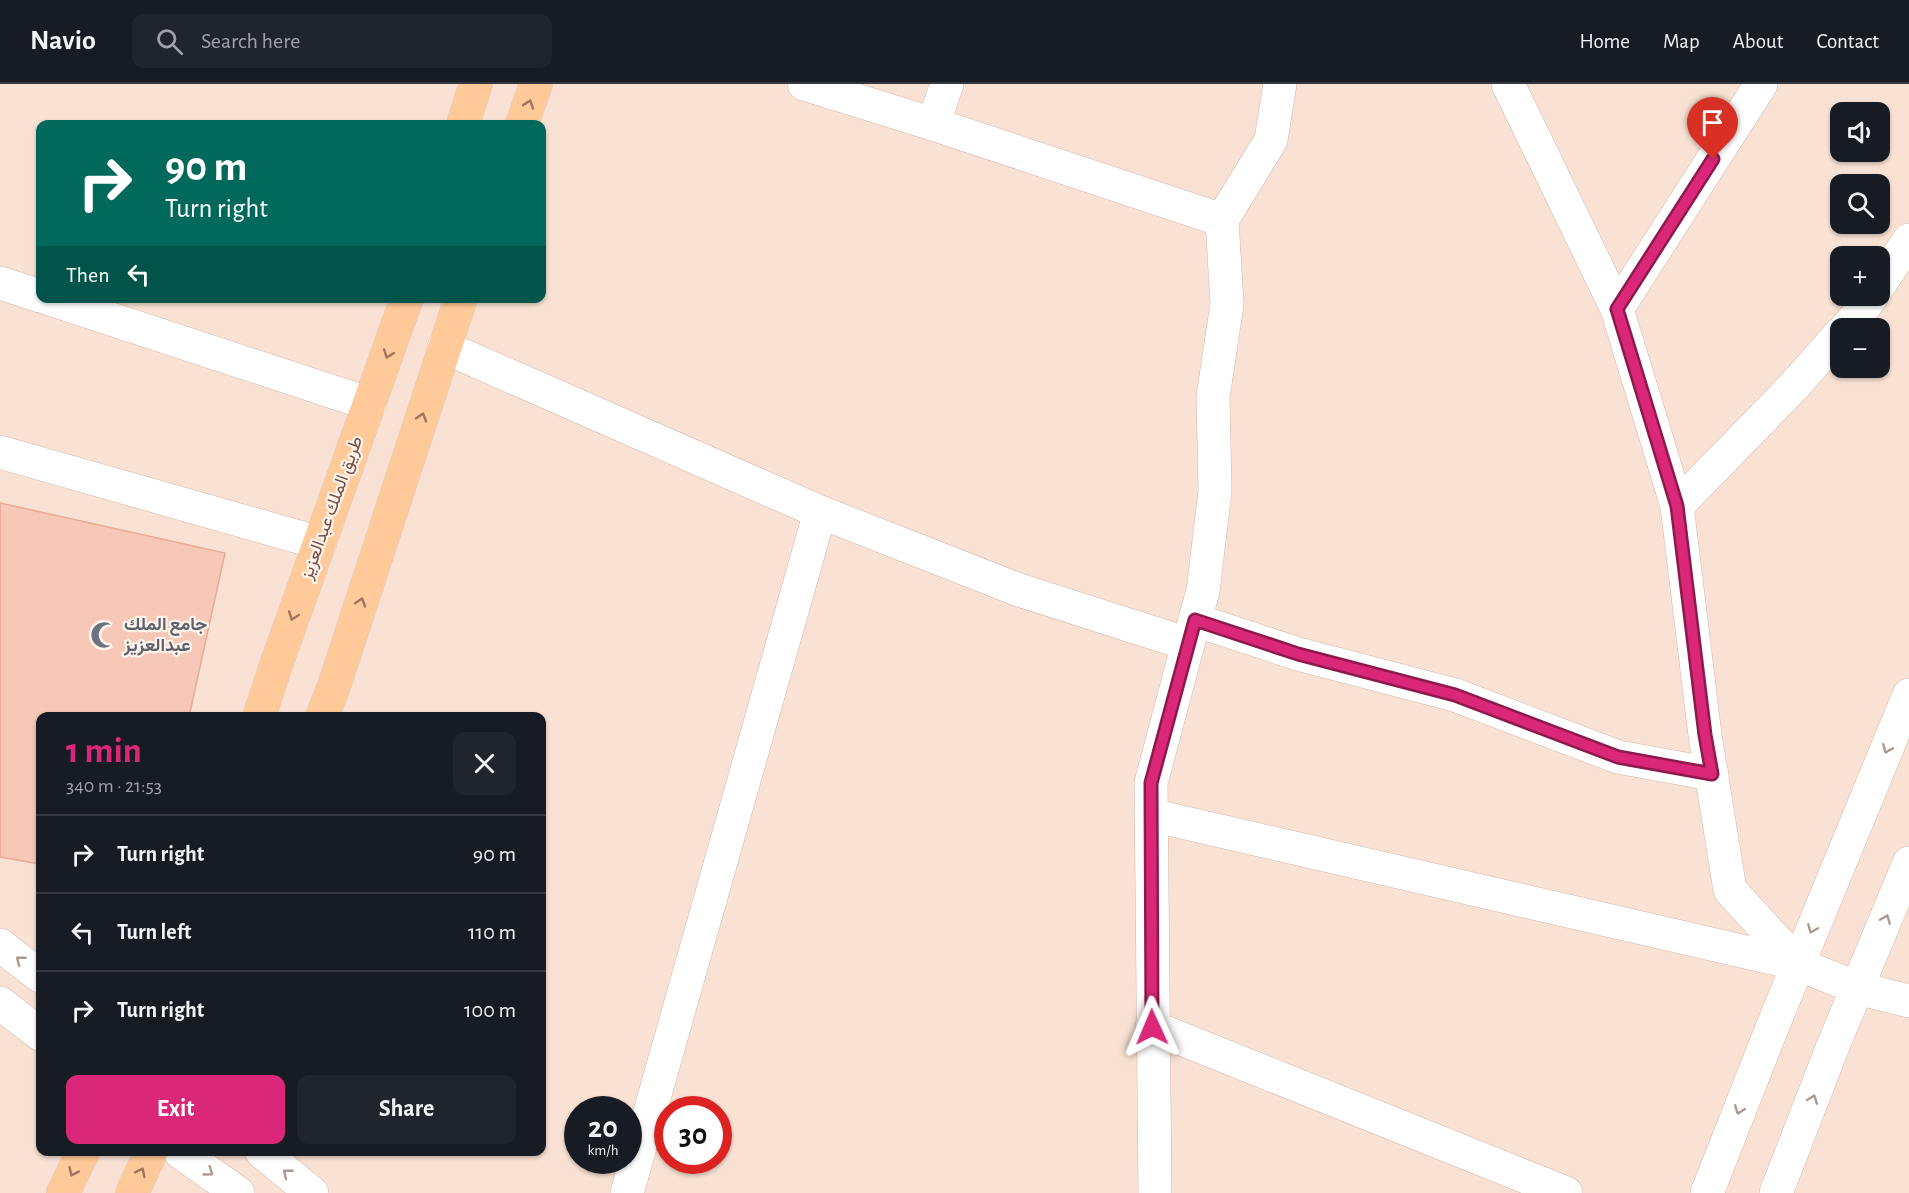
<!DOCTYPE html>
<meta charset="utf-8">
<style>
:root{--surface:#171b24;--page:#20242c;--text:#f1f3f6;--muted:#9ea1a6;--line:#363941;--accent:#db2777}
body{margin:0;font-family:"Alegreya Sans",Vazirmatn,sans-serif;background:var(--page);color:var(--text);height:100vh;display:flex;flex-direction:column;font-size:22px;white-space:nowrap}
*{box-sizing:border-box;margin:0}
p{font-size:20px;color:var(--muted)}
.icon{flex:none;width:33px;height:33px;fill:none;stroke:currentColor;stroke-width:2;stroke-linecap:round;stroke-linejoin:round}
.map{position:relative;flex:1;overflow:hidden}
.sheet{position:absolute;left:36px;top:628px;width:510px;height:444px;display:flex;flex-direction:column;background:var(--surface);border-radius:12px;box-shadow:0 2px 4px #0004}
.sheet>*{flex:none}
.top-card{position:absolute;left:36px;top:36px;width:510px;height:183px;border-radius:12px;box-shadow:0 2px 4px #0004;background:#00695c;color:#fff;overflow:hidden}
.controls{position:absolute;left:1830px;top:18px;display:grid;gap:12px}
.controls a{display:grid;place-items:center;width:60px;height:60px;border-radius:12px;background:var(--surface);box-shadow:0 2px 4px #0004;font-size:30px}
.speed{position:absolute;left:564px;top:1012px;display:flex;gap:12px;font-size:30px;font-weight:700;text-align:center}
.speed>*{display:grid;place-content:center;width:78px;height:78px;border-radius:50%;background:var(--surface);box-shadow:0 2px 4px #0004;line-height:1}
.speed small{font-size:15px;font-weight:400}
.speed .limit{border:9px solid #d22;background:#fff;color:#111}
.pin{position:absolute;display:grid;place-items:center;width:51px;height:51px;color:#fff;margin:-62px -26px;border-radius:50% 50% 50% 0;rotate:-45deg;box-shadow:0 0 6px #0007}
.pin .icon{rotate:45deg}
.me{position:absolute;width:66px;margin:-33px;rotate:359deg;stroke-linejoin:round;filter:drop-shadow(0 0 4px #0008)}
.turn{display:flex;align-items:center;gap:21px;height:126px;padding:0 30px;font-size:27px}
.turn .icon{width:78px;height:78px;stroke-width:2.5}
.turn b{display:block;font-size:42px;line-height:51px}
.then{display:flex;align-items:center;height:57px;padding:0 30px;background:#0003;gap:12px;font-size:22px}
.round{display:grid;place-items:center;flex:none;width:63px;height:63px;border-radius:12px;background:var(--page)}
.summary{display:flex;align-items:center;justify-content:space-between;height:102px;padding:0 30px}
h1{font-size:36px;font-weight:600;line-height:45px;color:var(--accent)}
.cta{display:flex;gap:12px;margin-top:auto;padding:12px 30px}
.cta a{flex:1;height:69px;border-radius:12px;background:var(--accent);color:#fff;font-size:24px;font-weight:600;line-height:69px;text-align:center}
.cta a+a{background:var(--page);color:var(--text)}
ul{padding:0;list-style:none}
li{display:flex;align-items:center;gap:18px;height:78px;padding:0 30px;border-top:2px solid var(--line)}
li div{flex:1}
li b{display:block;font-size:22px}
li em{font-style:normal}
header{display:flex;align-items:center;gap:36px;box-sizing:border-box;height:84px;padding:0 30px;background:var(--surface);border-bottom:2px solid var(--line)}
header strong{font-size:28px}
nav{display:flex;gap:33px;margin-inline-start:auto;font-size:21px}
.search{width:420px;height:54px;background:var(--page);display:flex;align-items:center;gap:15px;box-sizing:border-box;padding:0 21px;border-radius:12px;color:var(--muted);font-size:22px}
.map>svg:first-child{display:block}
</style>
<header>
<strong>Navio</strong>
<div class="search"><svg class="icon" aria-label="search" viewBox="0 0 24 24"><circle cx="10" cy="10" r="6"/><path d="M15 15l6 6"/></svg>Search here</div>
<nav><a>Home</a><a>Map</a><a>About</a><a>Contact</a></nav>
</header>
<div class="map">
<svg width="1909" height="1109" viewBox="0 0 1909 1109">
<rect width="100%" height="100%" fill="#ffefe3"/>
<path fill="#f9e2d3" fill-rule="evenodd" d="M0,0H1909V1109H0ZM1840,28H1880V68H1840ZM40,40H542V214H40ZM1840,100H1880V140H1840ZM1840,172H1880V212H1840ZM1840,244H1880V284H1840ZM40,633H542V1068H40ZM578,1026H628V1077H578ZM668,1026H718V1077H668Z"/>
<polygon fill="#f7c7b7" stroke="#eba996" stroke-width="1.5" points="0,419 225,469 189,633 40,633 40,780 0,773"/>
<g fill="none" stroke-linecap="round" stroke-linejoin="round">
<defs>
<g id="street">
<polyline points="804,0 933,40"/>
<polyline points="947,0 933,40 1222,136"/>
<polyline points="1508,0 1617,225 1677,422 1705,651 1730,806 1798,880"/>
<polyline points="0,199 40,212"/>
<polyline points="1880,200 1909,156"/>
<polyline points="47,214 370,320"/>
<polyline points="1617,225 1761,0"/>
<polyline points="1846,244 1860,228 1872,212"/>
<polyline points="444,263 820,428"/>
<polyline points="0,368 320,459"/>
<polyline points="1677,422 1794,302 1840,250"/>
<polyline points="1195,536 1298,570 1455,611 1618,673 1712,690"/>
<polyline points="1188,560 1203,507 1215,407 1213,313 1227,220 1222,136 1271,56 1280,0"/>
<polyline points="1151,731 1798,880 1857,904 1909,917"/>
<polyline points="1152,943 1566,1109"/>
<polyline points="627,1109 820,428 1019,506 1188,560 1151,699 1155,1109"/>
</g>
<g id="secondary">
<polyline points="0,861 40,892"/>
<polyline points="0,919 40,950"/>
<polyline points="180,1068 238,1109"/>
<polyline points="262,1068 312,1109"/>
<polyline points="1707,1109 1774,939 1909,611"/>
<polyline points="1776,1109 1833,962 1909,779"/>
</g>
<g id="primary">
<polyline points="463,40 476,0"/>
<polyline points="522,40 536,0"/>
<polyline points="259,633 276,581 407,214"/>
<polyline points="322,633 334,602 461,214"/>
<polyline points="63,1109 83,1068"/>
<polyline points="132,1109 151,1068"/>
</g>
</defs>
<use href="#street" stroke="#d3b7aa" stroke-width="34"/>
<use href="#secondary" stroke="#dab7a9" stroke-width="34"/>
<use href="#primary" stroke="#d9cecb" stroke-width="34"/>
<use href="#street" stroke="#fff" stroke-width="33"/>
<use href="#secondary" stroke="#fff" stroke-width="33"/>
<use href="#primary" stroke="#ffc999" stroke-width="33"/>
</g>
<defs><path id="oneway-chevron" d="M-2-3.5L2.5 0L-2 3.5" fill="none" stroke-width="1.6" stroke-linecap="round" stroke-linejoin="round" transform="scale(1.5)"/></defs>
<g stroke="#a1745f">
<use href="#oneway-chevron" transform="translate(529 20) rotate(-71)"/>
<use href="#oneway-chevron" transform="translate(388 270) rotate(110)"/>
<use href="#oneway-chevron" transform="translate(422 333) rotate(-72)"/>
<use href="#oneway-chevron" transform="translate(361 518) rotate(-72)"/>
<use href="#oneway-chevron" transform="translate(293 532) rotate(110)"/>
<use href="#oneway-chevron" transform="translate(73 1088) rotate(115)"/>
<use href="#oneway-chevron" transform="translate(141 1088) rotate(-64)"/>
</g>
<g stroke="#af9690">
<use href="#oneway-chevron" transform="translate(1887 665) rotate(112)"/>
<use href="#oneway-chevron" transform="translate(1886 835) rotate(-68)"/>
<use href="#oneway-chevron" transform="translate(1812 845) rotate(112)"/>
<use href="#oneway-chevron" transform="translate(20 876) rotate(-142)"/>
<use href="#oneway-chevron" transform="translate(1813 1015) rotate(-69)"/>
<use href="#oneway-chevron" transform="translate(1739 1026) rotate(111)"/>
<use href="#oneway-chevron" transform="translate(209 1088) rotate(36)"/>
<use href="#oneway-chevron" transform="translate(287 1089) rotate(-141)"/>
</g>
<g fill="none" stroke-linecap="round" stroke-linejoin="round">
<defs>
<polyline id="route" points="1152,943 1151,699 1195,536 1298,570 1455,611 1618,673 1712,690 1705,651 1677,422 1617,225 1713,75"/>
</defs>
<use href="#route" stroke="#8e194d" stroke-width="15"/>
<use href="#route" stroke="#db2777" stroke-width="10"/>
</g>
<defs>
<symbol id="mosque-bare" viewBox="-9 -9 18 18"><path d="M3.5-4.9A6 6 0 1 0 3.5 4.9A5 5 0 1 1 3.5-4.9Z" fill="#6b7280" stroke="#fff4eb" stroke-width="2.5" paint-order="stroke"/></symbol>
</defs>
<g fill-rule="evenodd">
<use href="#mosque-bare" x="85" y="532" width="38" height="38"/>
</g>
<g text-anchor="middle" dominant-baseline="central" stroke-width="4.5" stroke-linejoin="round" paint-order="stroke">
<g font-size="18" fill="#795046" stroke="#fff4eb">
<text transform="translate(332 424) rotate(-70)">طريق الملك عبدالعزيز</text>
</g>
<g font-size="18" font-weight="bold" fill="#5b616d" stroke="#fff4eb" text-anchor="start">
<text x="124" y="541">جامع الملك<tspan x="124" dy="21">عبدالعزيز</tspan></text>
</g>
</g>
</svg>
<div class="controls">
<a><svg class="icon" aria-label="sound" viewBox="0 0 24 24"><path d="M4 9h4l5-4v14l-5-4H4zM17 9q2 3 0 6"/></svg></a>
<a><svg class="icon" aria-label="search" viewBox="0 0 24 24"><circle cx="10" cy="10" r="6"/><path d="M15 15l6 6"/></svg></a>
<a>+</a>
<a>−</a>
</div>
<div class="speed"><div>20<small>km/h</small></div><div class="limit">30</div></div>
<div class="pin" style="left:1713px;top:75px;background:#d93025"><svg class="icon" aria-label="arrive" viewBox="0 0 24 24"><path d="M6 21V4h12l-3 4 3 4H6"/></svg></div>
<svg class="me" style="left:1152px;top:943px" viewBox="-20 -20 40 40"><path d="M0-17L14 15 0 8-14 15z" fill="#db2777" stroke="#fff" stroke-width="4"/></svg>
<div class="top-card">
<div class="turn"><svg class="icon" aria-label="right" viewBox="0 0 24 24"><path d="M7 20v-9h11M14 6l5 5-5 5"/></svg><div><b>90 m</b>Turn right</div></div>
<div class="then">Then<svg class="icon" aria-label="left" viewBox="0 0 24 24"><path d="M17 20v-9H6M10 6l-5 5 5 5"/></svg></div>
</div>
<section class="sheet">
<div class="summary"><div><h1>1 min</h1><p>340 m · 21:53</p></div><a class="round"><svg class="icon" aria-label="close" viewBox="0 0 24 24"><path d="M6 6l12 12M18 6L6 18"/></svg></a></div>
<ul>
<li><svg class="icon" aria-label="right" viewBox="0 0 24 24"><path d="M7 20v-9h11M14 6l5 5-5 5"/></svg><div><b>Turn right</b></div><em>90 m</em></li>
<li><svg class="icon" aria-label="left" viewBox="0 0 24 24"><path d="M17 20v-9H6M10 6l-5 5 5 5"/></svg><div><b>Turn left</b></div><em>110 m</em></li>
<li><svg class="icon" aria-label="right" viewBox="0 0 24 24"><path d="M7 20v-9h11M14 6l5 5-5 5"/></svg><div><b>Turn right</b></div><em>100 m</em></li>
</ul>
<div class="cta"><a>Exit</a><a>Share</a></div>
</section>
</div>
